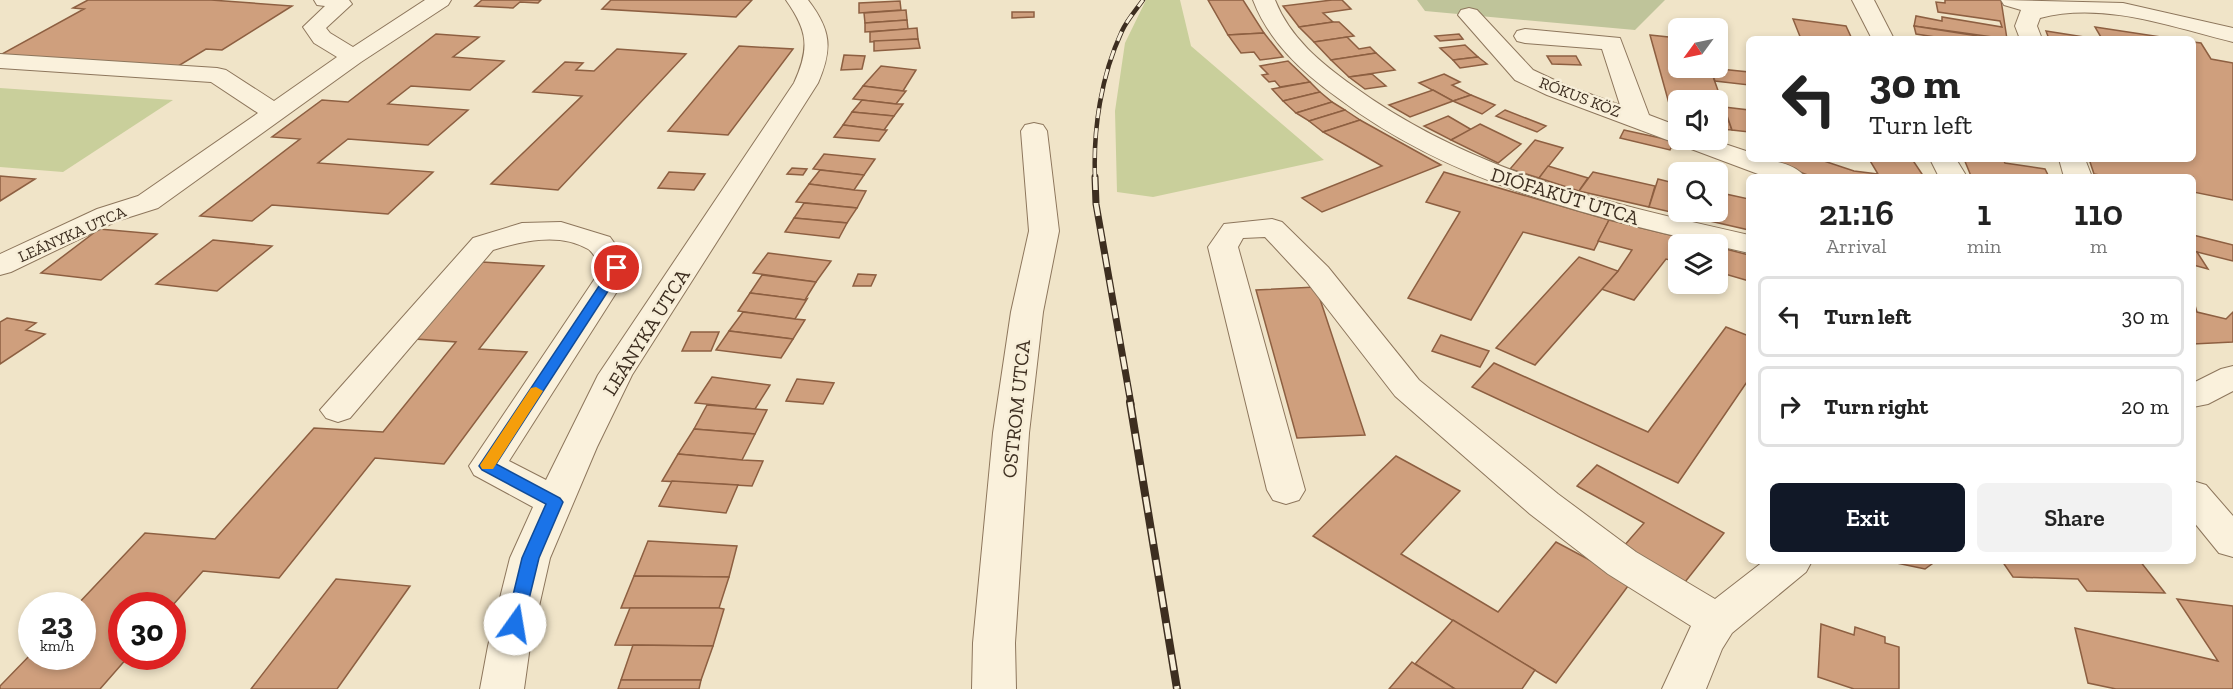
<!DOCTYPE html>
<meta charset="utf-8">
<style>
:root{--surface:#fff;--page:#f2f2f2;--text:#222;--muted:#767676;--line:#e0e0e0;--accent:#111827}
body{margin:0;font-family:"Zilla Slab",serif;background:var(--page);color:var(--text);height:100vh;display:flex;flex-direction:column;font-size:22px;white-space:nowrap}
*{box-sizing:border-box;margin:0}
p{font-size:20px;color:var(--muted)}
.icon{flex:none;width:33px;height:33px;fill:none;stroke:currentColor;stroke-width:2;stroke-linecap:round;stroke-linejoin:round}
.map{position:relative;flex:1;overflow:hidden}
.side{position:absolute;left:1746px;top:174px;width:450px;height:390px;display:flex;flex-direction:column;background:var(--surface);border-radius:9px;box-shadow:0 3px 9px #0003}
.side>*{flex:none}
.banner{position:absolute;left:1746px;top:36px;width:450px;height:126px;border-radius:9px;box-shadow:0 3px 9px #0003;background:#fff;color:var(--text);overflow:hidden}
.needle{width:39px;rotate:237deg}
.tools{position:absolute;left:1668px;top:18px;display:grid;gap:12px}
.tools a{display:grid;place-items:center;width:60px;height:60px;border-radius:9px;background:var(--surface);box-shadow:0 3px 9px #0003;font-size:30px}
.speed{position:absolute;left:18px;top:592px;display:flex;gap:12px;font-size:30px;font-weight:700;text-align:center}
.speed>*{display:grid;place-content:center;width:78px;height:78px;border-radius:50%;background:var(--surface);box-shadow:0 3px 9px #0003;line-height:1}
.speed small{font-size:15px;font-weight:400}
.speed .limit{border:9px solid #d22;background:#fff;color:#111}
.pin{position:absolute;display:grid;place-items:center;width:51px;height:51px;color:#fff;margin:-26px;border:3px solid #fff;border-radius:50%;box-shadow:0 2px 6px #0007}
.me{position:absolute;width:66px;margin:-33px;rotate:13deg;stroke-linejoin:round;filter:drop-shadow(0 0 4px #0008)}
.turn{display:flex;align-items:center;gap:21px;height:126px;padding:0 24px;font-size:27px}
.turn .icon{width:78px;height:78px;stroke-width:2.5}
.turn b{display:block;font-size:42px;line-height:51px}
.eta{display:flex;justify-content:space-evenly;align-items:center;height:102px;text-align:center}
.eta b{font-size:36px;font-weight:600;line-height:42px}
.cta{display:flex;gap:12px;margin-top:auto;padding:12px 24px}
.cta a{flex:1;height:69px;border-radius:9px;background:var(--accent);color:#fff;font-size:24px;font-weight:600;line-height:69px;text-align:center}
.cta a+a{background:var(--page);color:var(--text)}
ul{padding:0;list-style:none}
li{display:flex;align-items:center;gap:18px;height:81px;margin:0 12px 9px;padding:0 12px;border:3px solid var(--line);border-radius:9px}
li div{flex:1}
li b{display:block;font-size:22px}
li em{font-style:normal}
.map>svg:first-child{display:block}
</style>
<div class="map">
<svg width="2233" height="689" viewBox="0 0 2233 689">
<rect width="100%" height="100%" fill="#f0e4c8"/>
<g fill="#c9cf9b">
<polygon points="1146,0 1180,0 1191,46 1324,160 1153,197 1117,192 1115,111 1125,43"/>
<polygon points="0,88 173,100 63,172 0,167"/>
</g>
<polygon fill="#bfc49a" points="1417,0 1665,0 1635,30 1425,11"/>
<g fill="#cf9f7d" stroke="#8d5f41" stroke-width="1.5">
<polygon points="88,0 211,0 292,6 222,50 206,49 175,68 0,55 84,9 73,8"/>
<polygon points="482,0 541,0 538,3 520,2 513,8 475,6"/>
<polygon points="611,0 752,0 736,17 602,9"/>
<polygon points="1208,0 1243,0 1264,33 1228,35"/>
<polygon points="1332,0 1342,0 1351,9 1323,13 1333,22 1299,27 1283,6"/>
<polygon points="1945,0 2001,0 2007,39 1914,26 1916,16 1942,21 1942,17 2002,27 2000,21 1938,12 1936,2 1945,3"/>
<polygon points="900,1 901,10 859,13 859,3"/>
<polygon points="906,10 907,20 865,23 864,13"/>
<polygon points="1012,12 1034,12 1034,17 1012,18"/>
<polygon points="1793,19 1846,26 1852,39 1801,39"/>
<polygon points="907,20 908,29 865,32 865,23"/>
<polygon points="1333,22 1339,22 1354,36 1314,42 1299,27"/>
<polygon points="1914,26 1997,39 1948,39 1916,34"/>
<polygon points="2095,27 2174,39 2102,39"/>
<polygon points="917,28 918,39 870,42 870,32"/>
<polygon points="2046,31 2097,39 2049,39"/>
<polygon points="1264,33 1283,57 1260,60 1254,52 1241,53 1228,35"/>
<polygon points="436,34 479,37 453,57 504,61 470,90 411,86 388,104 468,110 428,145 348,139 318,163 433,172 388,214 272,205 252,221 200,216 300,139 272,137 322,100 348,102"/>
<polygon points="1459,34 1463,39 1440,41 1435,36"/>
<polygon points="1650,35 1678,38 1678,68 1710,68 1732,130 1718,129 1718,100 1678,100 1678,125 1675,125"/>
<polygon points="1347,37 1359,49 1370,47 1376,53 1331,60 1314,42"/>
<polygon points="918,39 920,48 874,51 874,41"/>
<polygon points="2193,42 2201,43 2211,59 2233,63 2233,200 2193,192 2193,177 2111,177 2094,174 2089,159 2193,159"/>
<polygon points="1465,45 1478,57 1453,60 1440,48"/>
<polygon points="739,46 793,49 728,135 668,131"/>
<polygon points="617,49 686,54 558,190 491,184 582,96 533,92 565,62 583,63 576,70 594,71"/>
<polygon points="1376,53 1395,70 1349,77 1331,60"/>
<polygon points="844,55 865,56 862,69 841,70"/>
<polygon points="1547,56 1576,56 1581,65 1552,64"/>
<polygon points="1478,57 1487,64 1460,68 1453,60"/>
<polygon points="1288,61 1310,82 1280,87 1275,81 1269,82 1262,75 1268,74 1260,66"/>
<polygon points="881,66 916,70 903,91 863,86"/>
<polygon points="1710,68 1749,72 1749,85 1715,81"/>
<polygon points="1372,74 1386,86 1365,89 1349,77"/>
<polygon points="1444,74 1460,82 1452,85 1471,95 1453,101 1419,83"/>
<polygon points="1310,82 1320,92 1283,101 1272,89"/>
<polygon points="863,86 903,91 906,91 896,104 853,99"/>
<polygon points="1433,90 1453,101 1410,117 1389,105"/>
<polygon points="1320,92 1332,102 1296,113 1283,101"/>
<polygon points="1471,95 1495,105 1482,114 1453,101"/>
<polygon points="862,100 896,104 903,104 894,116 852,112"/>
<polygon points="1332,102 1345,110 1309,121 1296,113"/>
<polygon points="1724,107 1749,110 1749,132 1732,130"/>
<polygon points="1345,110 1360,120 1323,132 1309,121"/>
<polygon points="1505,110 1546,126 1537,132 1496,116"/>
<polygon points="852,112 894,116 884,130 843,125"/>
<polygon points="1448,116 1472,130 1451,140 1424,126"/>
<polygon points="1360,120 1441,165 1322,212 1302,198 1382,166 1323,132"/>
<polygon points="1480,124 1521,144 1498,163 1451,140"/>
<polygon points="843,125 884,130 887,130 879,141 834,137"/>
<polygon points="1624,130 1674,141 1670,150 1620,138"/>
<polygon points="1535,140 1563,148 1539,178 1510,169"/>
<polygon points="824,154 875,159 864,175 813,169"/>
<polygon points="1764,159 1818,159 1854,171 1878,174 1869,159 1912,159 1924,177 1813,177"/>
<polygon points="1964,159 2003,159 2005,163 2045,169 2049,177 1971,176"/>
<polygon points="1548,166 1588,178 1579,191 1539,178"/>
<polygon points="792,168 807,169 803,175 787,174"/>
<polygon points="820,170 864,175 854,190 809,184"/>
<polygon points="669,172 705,174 694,190 658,188"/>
<polygon points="1444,172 1609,220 1594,250 1523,232 1471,320 1408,298 1460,212 1426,202"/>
<polygon points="1593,172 1655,186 1649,207 1579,191"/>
<polygon points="0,176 35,179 0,201"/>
<polygon points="1658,179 1678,184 1678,212 1718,212 1721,193 1749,199 1749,230 1649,207"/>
<polygon points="809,184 854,190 866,191 857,208 796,202"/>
<polygon points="804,203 857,208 847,223 794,218"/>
<polygon points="794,218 847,223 839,238 785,232"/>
<polygon points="1609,220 1707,244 1678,244 1678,262 1666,259 1634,300 1601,289 1618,271 1632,250 1598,241"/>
<polygon points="99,229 157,234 101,280 41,273"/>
<polygon points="2193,235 2233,245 2233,261 2193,251"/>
<polygon points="213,240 272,246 217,291 156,284"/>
<polygon points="1718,247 1749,255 1749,281 1718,272"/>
<polygon points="2193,251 2197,252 2208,269 2193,265"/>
<polygon points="768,253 831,261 816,282 753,273"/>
<polygon points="1579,257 1618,271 1535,365 1496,348"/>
<polygon points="482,262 544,266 479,349 527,352 444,464 375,458 279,578 203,571 172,606 122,606 122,657 128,657 100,689 0,689 0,686 32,653 32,657 82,657 82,606 76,606 145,533 215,539 314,428 383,432 456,342 416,339"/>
<polygon points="858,274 876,275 871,286 853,286"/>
<polygon points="762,275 816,282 805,300 750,293"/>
<polygon points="1316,287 1365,435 1297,438 1256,290"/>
<polygon points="750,293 805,300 807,299 795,319 738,311"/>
<polygon points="2193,299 2197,312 2226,319 2233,312 2233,342 2193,344"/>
<polygon points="743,312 795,319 805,320 793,339 729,331"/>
<polygon points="7,318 36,323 26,330 45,334 0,364 0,322"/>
<polygon points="1726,327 1749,336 1749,379 1678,483 1472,387 1494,363 1648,432"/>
<polygon points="729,331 793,339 781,358 716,350"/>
<polygon points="691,332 719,332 711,351 682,351"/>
<polygon points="1441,335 1489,351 1480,367 1432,351"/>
<polygon points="712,377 770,385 755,409 695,403"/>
<polygon points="797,379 834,383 823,404 786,401"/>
<polygon points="707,405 767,410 755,434 694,429"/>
<polygon points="694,429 755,434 742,460 678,454"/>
<polygon points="678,454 742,460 763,461 752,486 662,481"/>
<polygon points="1396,456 1460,491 1401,554 1498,612 1556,542 1631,582 1556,683 1313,536"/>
<polygon points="1597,465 1724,533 1685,582 1623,547 1644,523 1577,486"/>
<polygon points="672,481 738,485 726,513 659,506"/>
<polygon points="648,541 737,546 729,577 634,576"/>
<polygon points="1887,561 1936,561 1925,569"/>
<polygon points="2002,561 2140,561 2165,593 2087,591 2078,579 2013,577"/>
<polygon points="634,576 729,577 719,608 621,608"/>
<polygon points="336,579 410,586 337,689 251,689"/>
<polygon points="2177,599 2233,606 2233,689 2116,689 2088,683 2075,628 2218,661"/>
<polygon points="630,608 719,608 724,609 713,646 615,645"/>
<polygon points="1453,620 1535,670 1522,689 1455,689 1415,664"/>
<polygon points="1821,624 1854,635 1855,627 1885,637 1885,643 1899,647 1899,689 1854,689 1818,677"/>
<polygon points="633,645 713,646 701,680 621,680"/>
<polygon points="1412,662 1415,664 1455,689 1389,689"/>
<polygon points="621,680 701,680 699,689 618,689"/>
</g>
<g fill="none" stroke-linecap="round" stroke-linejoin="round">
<defs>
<g id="minor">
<polygon points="314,0 349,0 352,4 326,28 330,33 353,47 425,0 451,0 448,5 361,62 158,208 117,221 11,272 0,275 0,254 97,209 138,196 258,113 211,82 0,68 0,54 217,68 226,70 274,101 337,57 314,43 303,27 325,6 317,5"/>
<path d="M786,0H808C831,30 833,48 818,83L632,375L597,447L550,558L530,646L524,689H480L488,646L510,558L533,507L474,475L469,466L602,268C598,262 593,252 588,249C559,232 523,241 493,250L350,418L338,422L326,418L320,410L473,238L522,223L561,222L610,237L632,268L509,461L546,480L598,375L794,83C810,48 808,31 786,0Z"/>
<path d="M1253,0H1275C1290,38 1321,63 1353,86C1473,173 1607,203 1749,235V253C1606,220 1458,189 1338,98C1302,72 1269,42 1253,0Z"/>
<polygon points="1852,0 1874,0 1894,39 1872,39"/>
<path d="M2001,0L2123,3L2233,28V42C2172,27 2103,1 2040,18L2037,26L2042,39H2020L2015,26L2021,10L2004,5Z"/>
<path d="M1469,8L1477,10L1533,70L1565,85L1620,105L1602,49L1525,43L1517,41L1514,36L1517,31L1525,29L1620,38L1649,115L1678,126V140H1713L1749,152V159C1766,159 1794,162 1805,177H1766L1547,95L1515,80L1458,15L1461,10Z"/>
<polygon points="1034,123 1043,125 1047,131 1059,231 1043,312 1029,433 1015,643 1016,689 972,689 973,643 993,433 1011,312 1029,231 1021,131 1025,125"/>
<polygon points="1930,159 1956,159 1967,177 1939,177"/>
<polygon points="2059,159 2085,159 2092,177 2064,177"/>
<polygon points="1272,219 1282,222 1328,267 1419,380 1558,494 1636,552 1715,599 1764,561 1812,561 1806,572 1732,633 1722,649 1706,689 1662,689 1691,626 1608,574 1530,514 1395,396 1306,281 1265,237 1243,238 1238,247 1305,490 1299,500 1286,504 1273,500 1267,490 1208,247 1224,224"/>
<polygon points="2233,366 2233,391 2208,404 2193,407 2193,383 2221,369"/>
<polygon points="2193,481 2206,485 2233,516 2233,557 2219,553 2193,521"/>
</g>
</defs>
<use href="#minor" stroke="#8d765c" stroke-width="2"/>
<use href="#minor" fill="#faf1dc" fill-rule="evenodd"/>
<defs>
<path id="rail-far2" d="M1095,178C1093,129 1101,76 1122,31C1127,20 1136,10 1143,0"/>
<polyline id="rail-far1" points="1095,177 1096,204 1131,404"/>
<polyline id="rail" points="1130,402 1177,689"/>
</defs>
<use href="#rail-far2" stroke="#3d2e20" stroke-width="4.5"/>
<use href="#rail-far1" stroke="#3d2e20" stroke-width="7"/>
<use href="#rail" stroke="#3d2e20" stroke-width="8"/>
<use href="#rail-far2" stroke="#f7eed8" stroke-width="3" stroke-dasharray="10" stroke-linecap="butt"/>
<use href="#rail-far1" stroke="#f7eed8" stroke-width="4.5" stroke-dasharray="13" stroke-linecap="butt"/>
<use href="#rail" stroke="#f7eed8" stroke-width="5" stroke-dasharray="16" stroke-linecap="butt"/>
</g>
<polygon fill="#1a73e8" stroke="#114b97" stroke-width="1.5" points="617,264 623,268 496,464 560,498 563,502 539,558 523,624 521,629 515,631 508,629 506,624 522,558 546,504 482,470 479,466 611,268"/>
<polygon fill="#f59e0b" points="536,387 543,391 493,469 482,469 480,465 482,462 531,388"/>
<g text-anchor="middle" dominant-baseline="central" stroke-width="5" stroke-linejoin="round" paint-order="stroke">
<g font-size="16" fill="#3d2e20" stroke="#f7eed8">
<text transform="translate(1580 97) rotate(21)">RÓKUS KÖZ</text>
<text transform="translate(72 234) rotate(-24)">LEÁNYKA UTCA</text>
</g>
<g font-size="20" fill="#3d2e20" stroke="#f7eed8">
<text transform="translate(1565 196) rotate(17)">DIÓFAKÚT UTCA</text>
<text transform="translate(646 332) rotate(-58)">LEÁNYKA UTCA</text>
<text transform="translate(1016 409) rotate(-84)">OSTROM UTCA</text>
</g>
</g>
</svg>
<div class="tools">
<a><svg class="needle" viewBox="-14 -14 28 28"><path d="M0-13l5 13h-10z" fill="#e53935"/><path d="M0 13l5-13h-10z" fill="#767676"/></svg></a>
<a><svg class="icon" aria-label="sound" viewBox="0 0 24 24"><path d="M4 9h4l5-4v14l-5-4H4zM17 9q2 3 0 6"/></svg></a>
<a><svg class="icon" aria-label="search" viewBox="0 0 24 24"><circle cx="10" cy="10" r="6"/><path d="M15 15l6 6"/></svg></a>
<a><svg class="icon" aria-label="layers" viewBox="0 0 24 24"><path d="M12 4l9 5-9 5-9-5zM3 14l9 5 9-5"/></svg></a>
</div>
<div class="speed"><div>23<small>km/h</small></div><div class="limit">30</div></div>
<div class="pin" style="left:617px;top:268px;background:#d93025"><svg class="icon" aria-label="arrive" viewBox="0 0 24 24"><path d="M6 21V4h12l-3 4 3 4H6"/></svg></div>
<svg class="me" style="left:515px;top:624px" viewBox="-20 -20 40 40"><circle r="19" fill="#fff"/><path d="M0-13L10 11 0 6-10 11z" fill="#1a73e8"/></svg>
<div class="banner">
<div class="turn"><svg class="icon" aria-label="left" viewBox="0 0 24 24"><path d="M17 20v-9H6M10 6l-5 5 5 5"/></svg><div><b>30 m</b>Turn left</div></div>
</div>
<section class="side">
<div class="eta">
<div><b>21:16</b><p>Arrival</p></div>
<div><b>1</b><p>min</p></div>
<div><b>110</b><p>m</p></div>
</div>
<ul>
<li><svg class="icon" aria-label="left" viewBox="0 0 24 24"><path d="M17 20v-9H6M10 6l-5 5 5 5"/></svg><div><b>Turn left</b></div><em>30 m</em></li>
<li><svg class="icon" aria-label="right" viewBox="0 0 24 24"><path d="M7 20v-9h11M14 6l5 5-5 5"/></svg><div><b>Turn right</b></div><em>20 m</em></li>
</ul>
<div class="cta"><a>Exit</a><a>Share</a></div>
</section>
</div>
